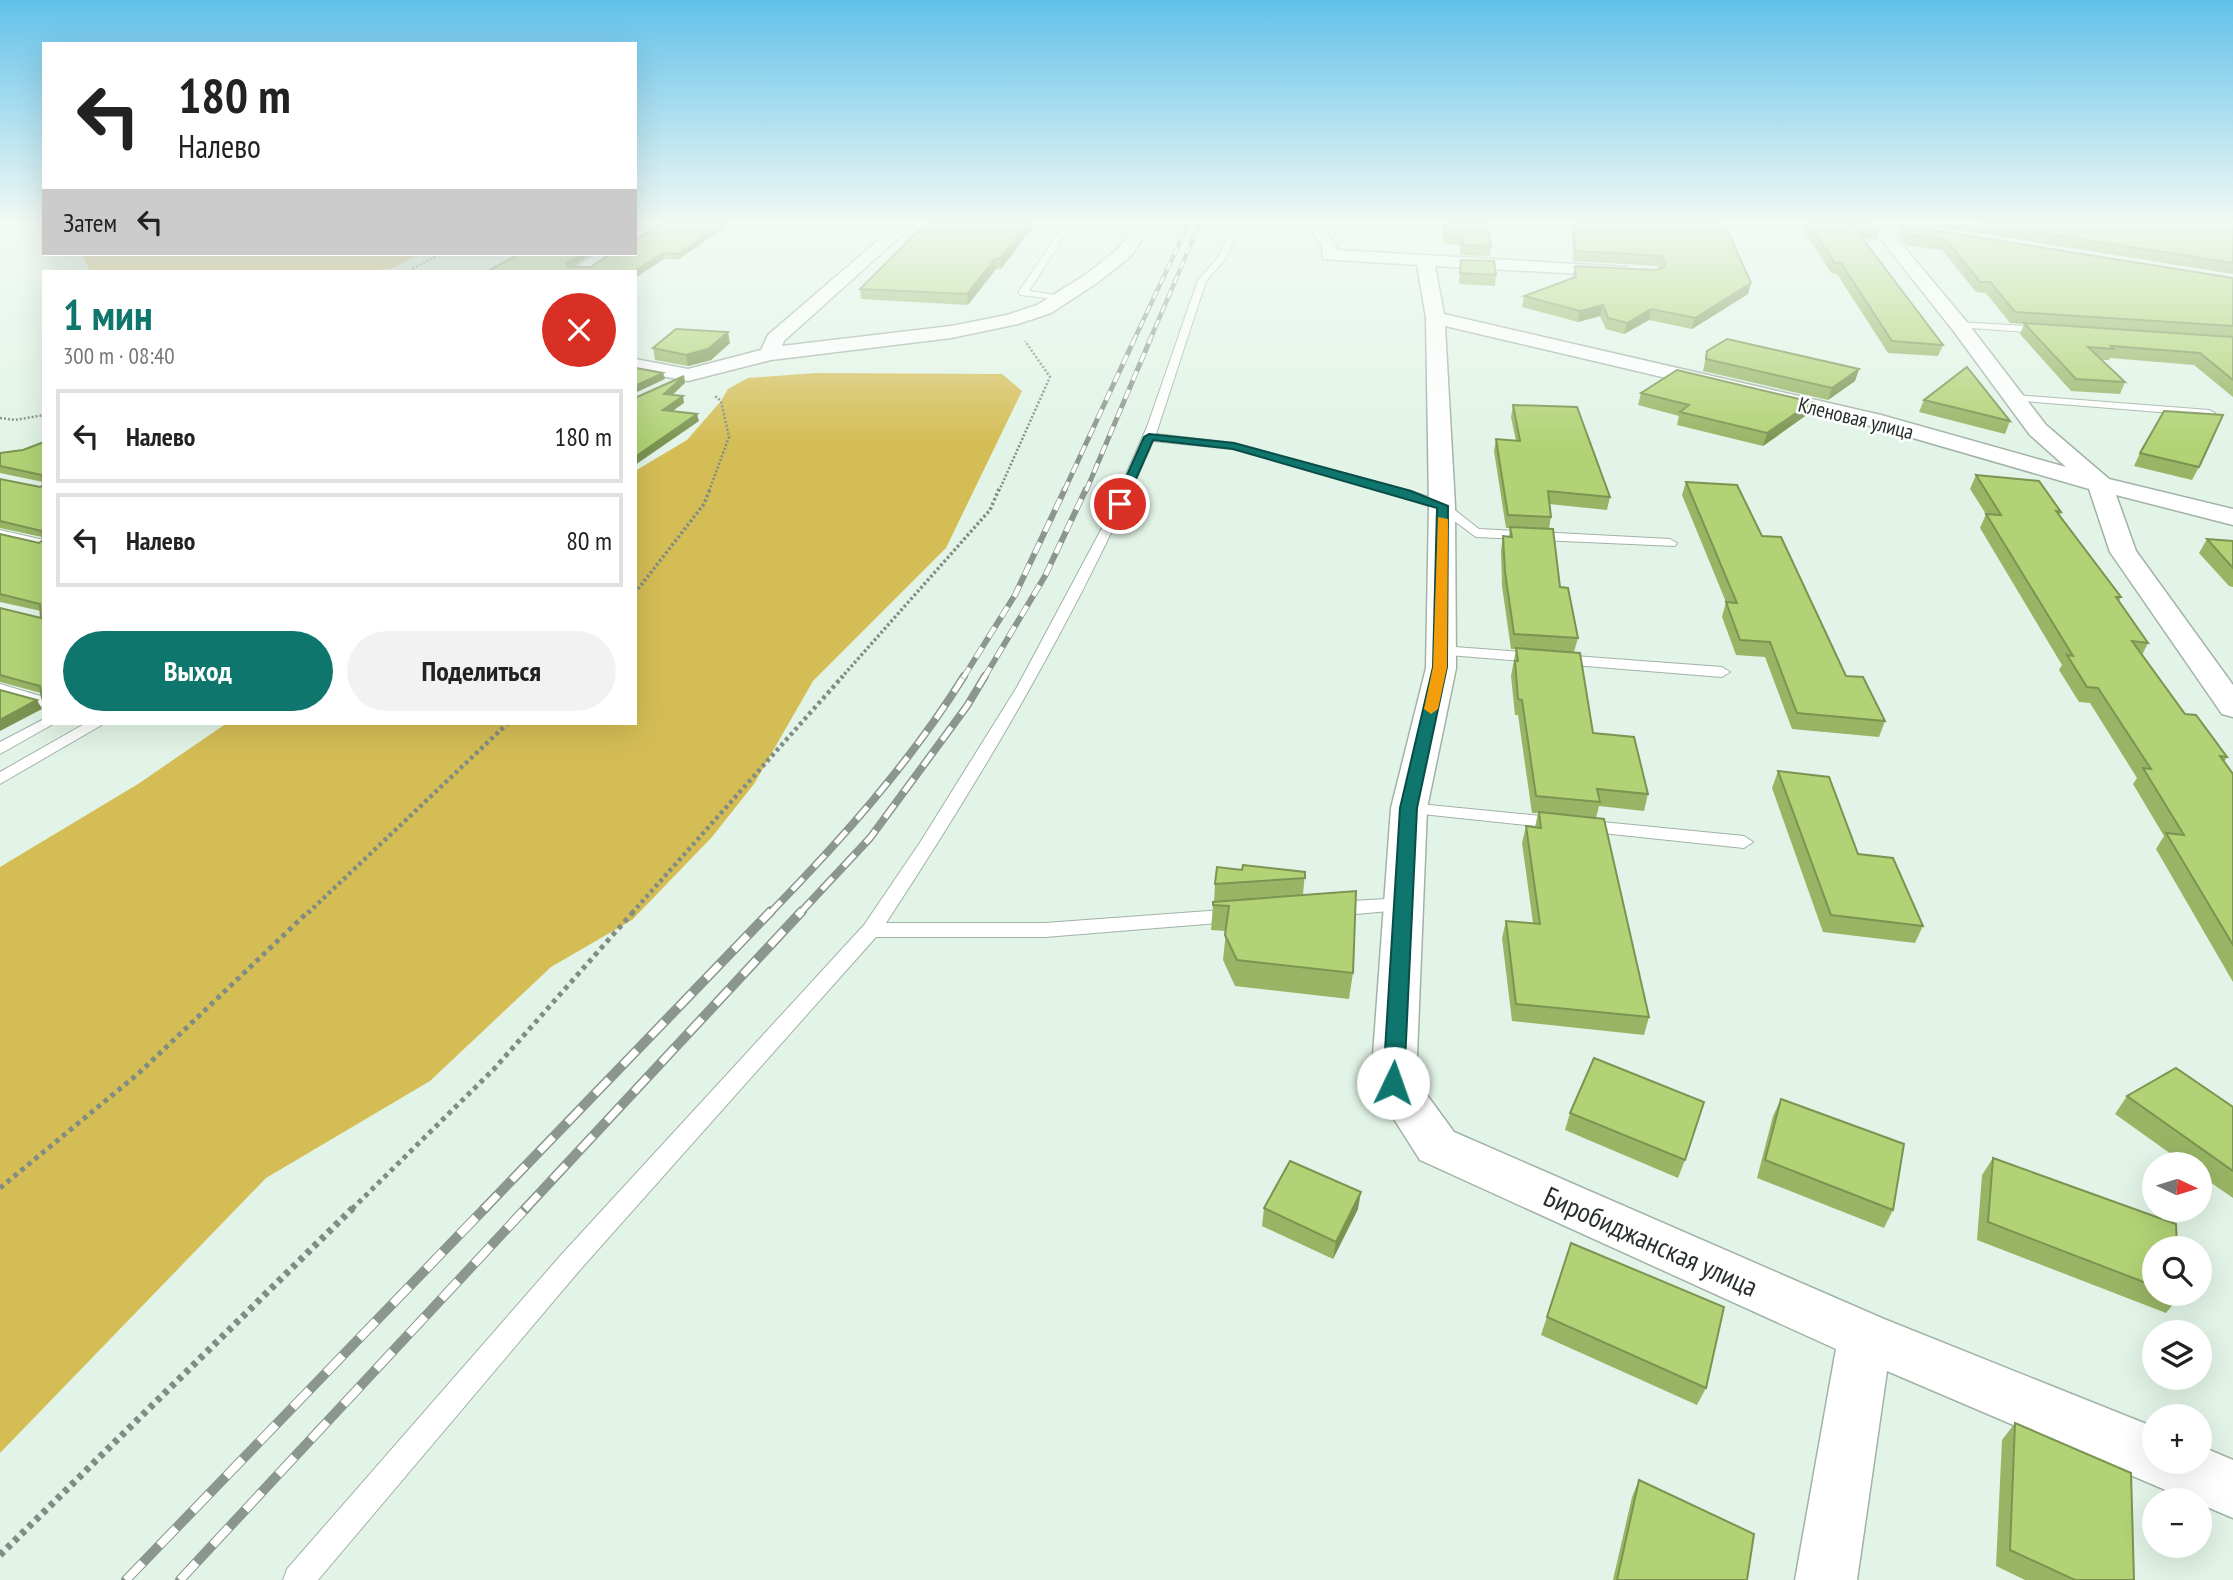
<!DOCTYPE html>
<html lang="ru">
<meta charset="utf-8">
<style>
:root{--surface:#fff;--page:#f2f2f2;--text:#222;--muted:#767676;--line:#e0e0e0;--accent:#0f766e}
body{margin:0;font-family:"PT Sans Narrow",sans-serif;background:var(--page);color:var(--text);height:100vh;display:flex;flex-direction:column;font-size:26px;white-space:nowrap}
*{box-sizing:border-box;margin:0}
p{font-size:23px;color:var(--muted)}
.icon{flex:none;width:38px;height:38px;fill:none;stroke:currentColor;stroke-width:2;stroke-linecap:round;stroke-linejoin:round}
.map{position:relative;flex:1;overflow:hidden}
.drawer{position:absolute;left:42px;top:270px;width:595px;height:455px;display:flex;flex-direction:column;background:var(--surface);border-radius:0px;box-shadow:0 7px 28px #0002}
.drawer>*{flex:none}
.guide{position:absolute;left:42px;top:42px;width:595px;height:214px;border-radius:0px;box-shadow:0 7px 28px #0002;background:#fff;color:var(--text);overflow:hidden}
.needle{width:46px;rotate:94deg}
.controls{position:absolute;left:2142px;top:1152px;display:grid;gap:14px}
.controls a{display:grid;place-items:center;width:70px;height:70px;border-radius:50%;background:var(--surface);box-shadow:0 7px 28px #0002;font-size:35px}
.pin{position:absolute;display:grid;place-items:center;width:60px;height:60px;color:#fff;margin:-30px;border:4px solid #fff;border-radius:50%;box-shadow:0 2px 7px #0007}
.me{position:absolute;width:77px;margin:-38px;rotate:3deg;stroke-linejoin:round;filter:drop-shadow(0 0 5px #0008)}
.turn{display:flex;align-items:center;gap:24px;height:147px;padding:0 21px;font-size:32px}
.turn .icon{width:91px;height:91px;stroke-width:2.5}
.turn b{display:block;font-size:49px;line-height:60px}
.then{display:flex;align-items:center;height:66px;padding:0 21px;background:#0003;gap:14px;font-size:26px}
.round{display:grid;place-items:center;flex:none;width:74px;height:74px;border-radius:37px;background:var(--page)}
.overview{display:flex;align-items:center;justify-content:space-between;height:119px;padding:0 21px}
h1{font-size:42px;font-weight:700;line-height:52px;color:var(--accent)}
.action{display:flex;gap:14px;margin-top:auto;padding:14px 21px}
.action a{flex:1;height:80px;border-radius:42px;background:var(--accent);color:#fff;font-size:28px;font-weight:700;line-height:80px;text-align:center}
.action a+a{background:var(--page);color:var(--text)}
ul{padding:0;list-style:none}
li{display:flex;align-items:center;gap:21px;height:94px;margin:0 14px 10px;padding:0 7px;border:4px solid var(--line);border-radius:0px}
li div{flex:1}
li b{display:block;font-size:26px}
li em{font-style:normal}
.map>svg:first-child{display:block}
</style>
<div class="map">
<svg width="2233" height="1580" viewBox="0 0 2233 1580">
<rect width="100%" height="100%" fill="#e2f4e7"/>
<g fill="#d4bd55">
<polygon points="82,254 421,254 393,268 374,271 90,271"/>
<polygon points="816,373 1002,374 1022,391 946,548 813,681 754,784 712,837 632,920 551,967 430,1081 266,1178 0,1453 0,867 138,784 227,723 635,723 635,471 687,440 721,401 728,389 748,378"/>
</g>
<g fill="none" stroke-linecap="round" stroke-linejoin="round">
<defs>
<g id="service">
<polygon points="1065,223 1073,223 1029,291 1069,297 1064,300 1020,295 1018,293"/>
<path d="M1236,223H1244L1224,261L1206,281L1156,434L1234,443L1411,491L1446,503L1479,529L1670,539L1677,543L1675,546L1476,537L1438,509L1403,497L1233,449L1153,441C1080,611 987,769 886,923H1045L1236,909L1243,911L1246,916L1243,921L1045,937H876L579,1271L318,1580H283L287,1569L561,1255L864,925L921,841L1017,687L1103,526L1147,427L1198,280L1216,260Z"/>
<polygon points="1959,322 2043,327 2048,330 2043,333 1956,327 1956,323"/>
<polygon points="2015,395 2209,410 2215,413 2209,416 2011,400 2011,396"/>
<polygon points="0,530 44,540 44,548 0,538"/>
<polygon points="1441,646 1722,667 1730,672 1722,677 1436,654 1433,651 1436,648"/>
<polygon points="0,684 44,697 44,707 0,694"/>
<polygon points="44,719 44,723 55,723 0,754 0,742"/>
<polygon points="86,723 105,723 0,784 0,772"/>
<polygon points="1409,803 1744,836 1753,842 1744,848 1403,812 1400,808"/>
<polygon points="1404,898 1411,899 1414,904 1411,909 1334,916 1327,914 1324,909 1327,904 1334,902"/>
</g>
<g id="minor">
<polygon points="650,223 669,223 635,243 635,231"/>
<polygon points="898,223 915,223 784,341 782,346 951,326 1007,315 1037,305 1085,275 1119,248 1137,223 1153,223 1131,256 1097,283 1051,313 1018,324 951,338 771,360 688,381 635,371 635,359 688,369 761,350 768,335"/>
<polygon points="1306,223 1322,223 1338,250 1627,267 1630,271 1621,276 1435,266 1444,314 1881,415 2066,467 2030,435 1952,329 1868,223 1884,223 1966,321 2046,425 2109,479 2233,509 2233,525 2116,495 2136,551 2233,685 2233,717 2222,714 2110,552 2089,489 1875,427 1445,326 1455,506 1456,668 1427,808 1416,1080 1454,1132 1884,1319 2154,1427 2154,1461 2200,1461 2200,1446 2233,1460 2233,1518 2200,1504 2200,1500 2189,1500 1887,1371 1857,1580 1795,1580 1836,1349 1420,1160 1371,1083 1391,808 1426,668 1429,506 1426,318 1417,265 1323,259 1322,247"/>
<polygon points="596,254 616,254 591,271 570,271"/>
</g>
</defs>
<use href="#service" stroke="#a2b2a6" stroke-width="2"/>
<use href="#minor" stroke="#a2b2a6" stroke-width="3"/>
<g stroke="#818d84" stroke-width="2.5" stroke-dasharray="2 2" stroke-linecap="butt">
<polyline points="409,271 440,254"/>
<polyline points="0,418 15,420 44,415"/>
<polyline points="709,491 729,437 721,401 715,396"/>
<polyline points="999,491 1050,377 1025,341"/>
</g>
<g stroke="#818d84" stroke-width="3.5" stroke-dasharray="2.5 2.5" stroke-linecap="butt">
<polyline points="635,593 704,504 710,489"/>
<polyline points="841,678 990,510 999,489"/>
</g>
<g stroke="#818d84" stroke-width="4.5" stroke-dasharray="3.5 3.5" stroke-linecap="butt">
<polyline points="308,913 508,723"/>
<polyline points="632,913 843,676"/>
</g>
<g stroke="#818d84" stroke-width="5" stroke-dasharray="4.5 4.5" stroke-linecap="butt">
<polyline points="0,1188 139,1073 309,911"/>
<polyline points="352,1209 494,1069 634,911"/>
</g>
<polyline stroke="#818d84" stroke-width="7" stroke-dasharray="5 5" stroke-linecap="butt" points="0,1555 354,1207"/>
<use href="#service" fill="#fff" fill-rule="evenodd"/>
<use href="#minor" fill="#fff" fill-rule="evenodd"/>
<defs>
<g id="rail-far5">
<polyline points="1133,342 1189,223"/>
<polyline points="1149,342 1200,223"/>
</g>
<g id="rail-far4">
<polyline points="1064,491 1134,340"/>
<polyline points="1086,491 1150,340"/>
</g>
<g id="rail-far3">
<polyline points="963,678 1015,595 1065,489"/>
<polyline points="984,678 1045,576 1086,489"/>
</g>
<g id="rail-far2">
<path d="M770,913C841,840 910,763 964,676"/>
<polyline points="800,913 870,838 967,706 985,676"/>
</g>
<g id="rail-far1">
<polyline points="484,1209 771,911"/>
<polyline points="525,1209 802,911"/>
</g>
<g id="rail">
<polyline points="126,1580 486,1207"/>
<polyline points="180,1580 527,1207"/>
</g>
</defs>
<use href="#rail-far5" stroke="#8b978e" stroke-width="4.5"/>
<use href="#rail-far4" stroke="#8b978e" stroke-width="5"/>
<use href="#rail-far3" stroke="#8b978e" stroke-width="6"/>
<use href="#rail-far2" stroke="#8b978e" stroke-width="8"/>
<use href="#rail-far1" stroke="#8b978e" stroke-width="10"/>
<use href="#rail" stroke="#8b978e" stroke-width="10"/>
<use href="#rail-far5" stroke="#fff" stroke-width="2.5" stroke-dasharray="8" stroke-linecap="butt"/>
<use href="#rail-far4" stroke="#fff" stroke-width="3.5" stroke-dasharray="10" stroke-linecap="butt"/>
<use href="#rail-far3" stroke="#fff" stroke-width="4.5" stroke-dasharray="12" stroke-linecap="butt"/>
<use href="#rail-far2" stroke="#fff" stroke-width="5" stroke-dasharray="16" stroke-linecap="butt"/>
<use href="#rail-far1" stroke="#fff" stroke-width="7" stroke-dasharray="20" stroke-linecap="butt"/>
<use href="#rail" stroke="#fff" stroke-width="8" stroke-dasharray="24" stroke-linecap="butt"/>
</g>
<g fill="#98b565">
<polygon points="731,223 679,259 664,259 635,278 488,271 519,254 592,254 571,267 591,267"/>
<polygon points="1036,223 1001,269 996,269 968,305 861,299 860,289"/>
<polygon points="1442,223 1487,223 1491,246 1490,256 1460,255 1461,245 1444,244"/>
<polygon points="1572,223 1724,223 1748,294 1692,329 1649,320 1624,334 1606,329 1600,316 1578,322 1522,307 1524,296 1573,277 1575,266 1655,270 1660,269 1658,266 1573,261"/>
<polygon points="1768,223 1873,223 1880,230 1877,240 1862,238 1943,345 1938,356 1888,353 1837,274 1831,273 1810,240 1805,238 1801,228"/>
<polygon points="1915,223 2233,223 2233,274"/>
<polygon points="1901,225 2233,278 2233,397 2194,365 2110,358 2109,360 2101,360 2125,382 2120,394 2071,391 2020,334 2024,324 2010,323 1986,293 1976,292 1942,250 1906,245 1898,235"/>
<polygon points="1461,260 1496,275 1495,286 1459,284"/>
<polygon points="730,343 711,360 688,366 655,360 653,348"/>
<polygon points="1707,351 1859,369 1855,381 1828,400 1703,371"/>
<polygon points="1641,393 1812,402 1808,414 1763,446 1677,425 1679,416 1638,405"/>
<polygon points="1924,400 2010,421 2005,434 1919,412"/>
<polygon points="1513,405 1610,497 1607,510 1549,504 1551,517 1549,529 1560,587 1578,638 1574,652 1593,733 1648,794 1644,811 1599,806 1596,818 1649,1017 1644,1035 1512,1021 1502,938 1506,921 1533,923 1522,843 1526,826 1535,827 1538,813 1532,813 1518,715 1515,715 1511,676 1516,649 1511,649 1502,586 1501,550 1503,536 1509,536 1510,528 1506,528 1494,451 1496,439 1516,441 1511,417"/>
<polygon points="44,442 44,701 41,693 0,682 0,608 41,618 41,611 0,602 0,534 39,543 43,540 42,537 0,528 0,479 40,487 43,485 43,482 0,473 0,453 23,450"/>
<polygon points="2140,453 2199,467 2192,480 2134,466"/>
<polygon points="1976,475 2061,512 2060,515 2121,597 2119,601 2148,643 2142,655 2185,714 2227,757 2224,762 2233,774 2233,982 2156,849 2164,836 2133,784 2137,778 2090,703 2079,702 2059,670 2062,665 1980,528 1986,514 1970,489"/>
<polygon points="1686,482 1762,536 1846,676 1885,721 1879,737 1792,729 1765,657 1736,655 1722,617 1726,602 1682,495"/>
<polygon points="2207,539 2233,541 2233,587 2229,586 2199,553"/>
<polygon points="1778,771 1923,926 1915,943 1823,932 1772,788"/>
<polygon points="1242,870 1305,872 1303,895 1353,973 1349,999 1235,986 1223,960 1226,931 1211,930 1213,905 1214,902 1215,884"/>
<polygon points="2127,1096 2233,1107 2233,1198 2200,1175 2200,1164 2185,1164 2115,1114"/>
<polygon points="1781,1099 1893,1210 1884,1228 1757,1178 1773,1116"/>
<polygon points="1570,1113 1685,1160 1678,1178 1565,1130"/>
<polygon points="1993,1158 2154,1248 2154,1293 2180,1293 2180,1296 2166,1313 1977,1240 1982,1175"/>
<polygon points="1264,1208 1358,1209 1333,1259 1262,1226"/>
<polygon points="1571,1243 1706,1388 1697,1405 1541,1335"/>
<polygon points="2015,1423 2134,1580 2025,1580 1996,1566 2002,1440"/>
<polygon points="1639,1480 1747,1580 1613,1580 1632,1497"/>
</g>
<g fill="#7c9452">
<polygon points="635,223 645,223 635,228"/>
<polygon points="723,223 731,223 679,259 678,254"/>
<polygon points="1028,223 1036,223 1001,269 1000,259"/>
<polygon points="663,253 664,259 635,278 635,271"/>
<polygon points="582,254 592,254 569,269 567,267 567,263"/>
<polygon points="995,259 996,269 968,305 967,294"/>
<polygon points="1751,283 1748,294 1692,329 1695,318"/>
<polygon points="1603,305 1600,316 1578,322 1580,311"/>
<polygon points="1651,309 1649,320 1624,334 1627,323"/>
<polygon points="728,332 730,343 711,360 688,366 686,355"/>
<polygon points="1859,369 1855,381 1828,400 1832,388"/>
<polygon points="663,373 665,379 635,393 635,386"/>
<polygon points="684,376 685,383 666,401 664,394"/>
<polygon points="683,396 684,403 664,417 663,410"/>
<polygon points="1812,402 1808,414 1763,446 1767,433"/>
<polygon points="697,414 699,421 635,465 635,457"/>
<polygon points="37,700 42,709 0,731 0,720"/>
<polygon points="1361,1192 1358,1209 1333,1259 1336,1242"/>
</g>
<g fill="#b1d375" stroke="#7c9452" stroke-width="2">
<polygon points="663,223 723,223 678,254 663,253 635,271 488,271 519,254 582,254 567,263 567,267 591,267 610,254 635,254 635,240"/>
<polygon points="926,223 1028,223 1000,259 995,259 967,294 860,289"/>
<polygon points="1444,223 1487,223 1491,246 1462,245 1462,235 1445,234"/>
<polygon points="1574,223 1724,223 1751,283 1695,318 1651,309 1627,323 1608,318 1603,305 1580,311 1524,296 1576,277 1575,266 1655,270 1663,268 1666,263 1661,256 1575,251"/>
<polygon points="1805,223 1873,223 1880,230 1853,226 1943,345 1892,341 1841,263 1835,263 1813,230 1808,229"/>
<polygon points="1978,223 2233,223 2233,263"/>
<polygon points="1901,225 2233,278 2233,326 2015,312 1990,282 1980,282 1946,240 1909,235"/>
<polygon points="1461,260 1494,261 1496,275 1460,273"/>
<polygon points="2024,323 2233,337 2233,380 2200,353 2111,346 2114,349 2088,347 2125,382 2076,379"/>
<polygon points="676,329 728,332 708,349 686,355 653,348"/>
<polygon points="1727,339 1859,369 1832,388 1706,359 1707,351"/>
<polygon points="1967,367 2010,421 1924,400"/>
<polygon points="636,368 663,373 635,386 635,369"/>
<polygon points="1677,370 1812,402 1767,433 1680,412 1689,405 1641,393"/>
<polygon points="684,376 664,394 683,396 663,410 697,414 635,457 635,398"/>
<polygon points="1513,405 1577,407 1610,497 1548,491 1551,517 1508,515 1496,439 1520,441"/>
<polygon points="2164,411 2223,415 2199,467 2140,453"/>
<polygon points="44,442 44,697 42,698 40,686 0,675 0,608 41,618 40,604 0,594 0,534 39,543 43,540 42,531 0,521 0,479 40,487 43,485 42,475 0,466 0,453 23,450"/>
<polygon points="1976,475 2039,481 2061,512 2056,511 2121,597 2116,597 2148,643 2132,641 2185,714 2196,715 2227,757 2220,756 2233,774 2233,945 2166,833 2184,835 2143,768 2151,769 2098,688 2087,687 2067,655 2073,656 1986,514 2001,515"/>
<polygon points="1686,482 1737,485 1762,536 1781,537 1846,676 1863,677 1885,721 1797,713 1770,642 1740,640 1726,602 1737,603"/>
<polygon points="1510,527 1553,529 1560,587 1568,588 1578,638 1514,634 1505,572 1503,536 1512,537"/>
<polygon points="2207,539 2233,541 2233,568"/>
<polygon points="1516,648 1580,653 1593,733 1634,737 1648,794 1597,789 1600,802 1536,796 1522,700 1518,699 1515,661 1518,661"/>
<polygon points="0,690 37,700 0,720"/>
<polygon points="1778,771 1829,777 1858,854 1893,858 1923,926 1831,915"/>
<polygon points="1539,812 1604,819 1649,1017 1516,1004 1506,921 1540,924 1526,826 1541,828"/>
<polygon points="1243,865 1305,872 1305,878 1215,884 1217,867 1242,870"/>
<polygon points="1356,891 1353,973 1237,960 1225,935 1229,906 1213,905 1213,902"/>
<polygon points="1594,1058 1704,1102 1685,1160 1570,1113"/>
<polygon points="2176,1068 2233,1107 2233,1171 2127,1096"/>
<polygon points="1781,1099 1904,1144 1893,1210 1765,1160"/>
<polygon points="1993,1158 2176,1224 2177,1248 2154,1248 2154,1286 1988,1222"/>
<polygon points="1290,1161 1361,1192 1336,1242 1264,1208"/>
<polygon points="1571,1243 1724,1307 1706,1388 1547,1317"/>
<polygon points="2015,1423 2131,1473 2134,1580 2075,1580 2010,1550"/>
<polygon points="1639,1480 1754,1534 1747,1580 1617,1580"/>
</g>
<linearGradient id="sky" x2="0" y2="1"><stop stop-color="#62c1ea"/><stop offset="0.5" stop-color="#f2faf4"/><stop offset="1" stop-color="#f2faf4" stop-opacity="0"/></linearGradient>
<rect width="2233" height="444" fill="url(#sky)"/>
<polygon fill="#0f766e" stroke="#0a4d48" stroke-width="2" points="1149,434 1234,443 1411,491 1448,506 1447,667 1417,808 1404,1083 1401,1089 1393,1091 1386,1089 1383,1083 1400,808 1433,667 1437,508 1233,449 1153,440 1125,504 1116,506 1114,504 1144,437"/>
<polygon fill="#f59e0b" points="1438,517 1448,519 1447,667 1438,709 1431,714 1424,709 1433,667"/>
<g text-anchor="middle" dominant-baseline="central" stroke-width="5" stroke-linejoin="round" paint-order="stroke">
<g font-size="21" fill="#2a302b" stroke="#fff">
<text transform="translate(1856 418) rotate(14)">Кленовая улица</text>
</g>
<g font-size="28" fill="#2a302b" stroke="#fff">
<text transform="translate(1651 1241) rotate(24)">Биробиджанская улица</text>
</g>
</g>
</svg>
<div class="controls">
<a><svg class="needle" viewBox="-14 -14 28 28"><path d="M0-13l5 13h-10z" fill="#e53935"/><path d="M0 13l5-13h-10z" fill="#767676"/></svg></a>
<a><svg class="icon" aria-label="search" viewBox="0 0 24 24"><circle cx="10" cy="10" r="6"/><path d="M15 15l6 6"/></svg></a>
<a><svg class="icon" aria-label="layers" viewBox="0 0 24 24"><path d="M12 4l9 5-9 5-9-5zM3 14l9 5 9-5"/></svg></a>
<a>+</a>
<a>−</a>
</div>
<div class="pin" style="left:1120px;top:504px;background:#d93025"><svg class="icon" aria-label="arrive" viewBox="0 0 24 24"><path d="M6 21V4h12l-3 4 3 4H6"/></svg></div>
<svg class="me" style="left:1393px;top:1083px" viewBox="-20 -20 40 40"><circle r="19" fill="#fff"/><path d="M0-13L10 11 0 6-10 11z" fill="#0f766e"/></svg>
<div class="guide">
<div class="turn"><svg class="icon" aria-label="left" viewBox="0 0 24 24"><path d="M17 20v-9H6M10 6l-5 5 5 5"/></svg><div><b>180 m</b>Налево</div></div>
<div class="then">Затем<svg class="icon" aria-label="left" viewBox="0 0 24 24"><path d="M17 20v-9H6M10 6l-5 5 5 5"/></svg></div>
</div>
<section class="drawer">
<div class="overview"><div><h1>1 мин</h1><p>300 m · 08:40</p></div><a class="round" style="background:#d93025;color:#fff"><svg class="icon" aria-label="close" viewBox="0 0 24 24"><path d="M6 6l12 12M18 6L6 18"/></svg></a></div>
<ul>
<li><svg class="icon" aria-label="left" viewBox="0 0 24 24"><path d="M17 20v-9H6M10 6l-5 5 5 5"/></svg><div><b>Налево</b></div><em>180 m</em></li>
<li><svg class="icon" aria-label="left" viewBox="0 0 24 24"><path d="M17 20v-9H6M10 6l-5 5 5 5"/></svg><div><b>Налево</b></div><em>80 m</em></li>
</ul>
<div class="action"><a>Выход</a><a>Поделиться</a></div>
</section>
</div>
